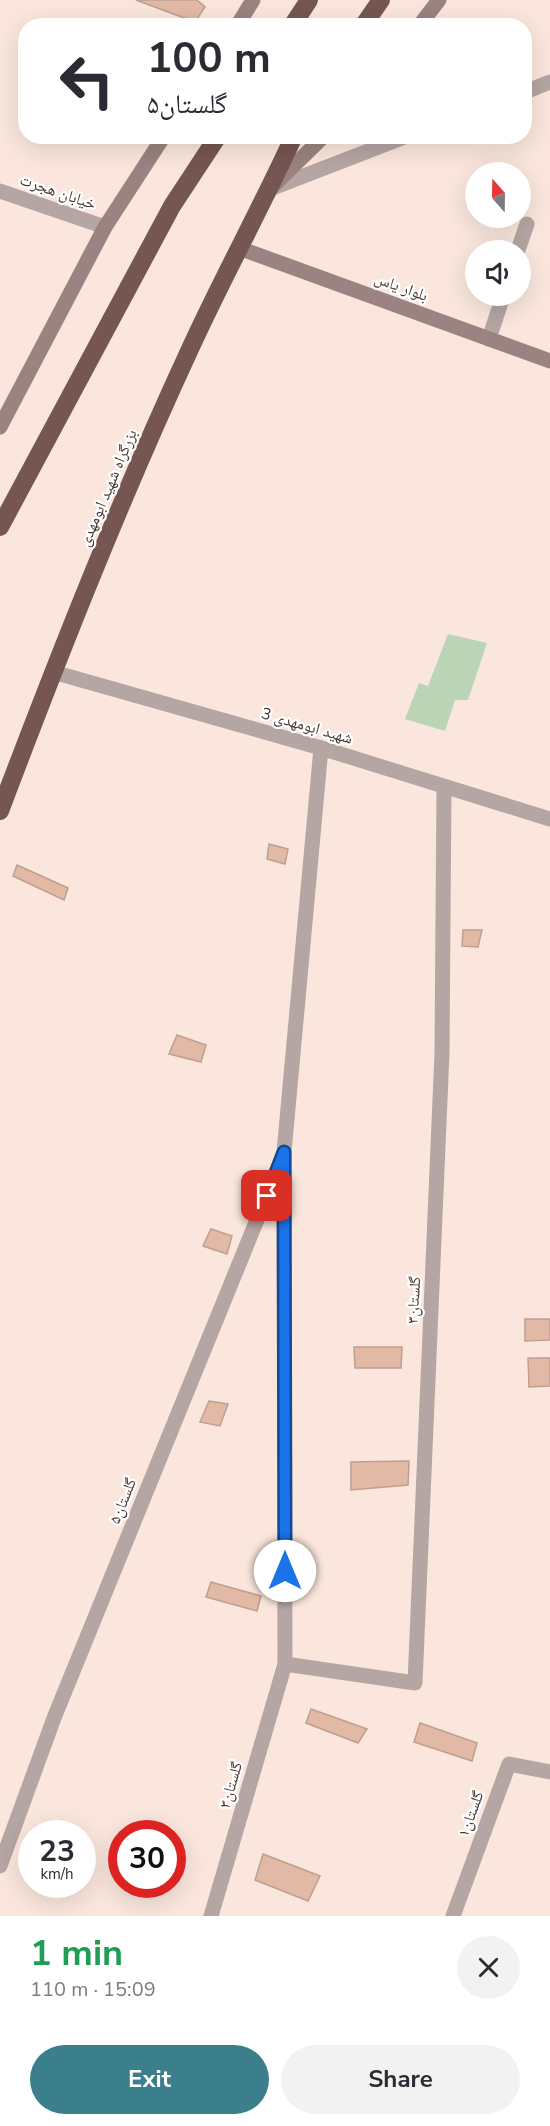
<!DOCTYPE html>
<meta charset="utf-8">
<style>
:root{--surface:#fff;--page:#f2f2f3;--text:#2b2b33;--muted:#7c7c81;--accent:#3b7f8d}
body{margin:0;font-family:"Nunito Sans","Noto Naskh Arabic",sans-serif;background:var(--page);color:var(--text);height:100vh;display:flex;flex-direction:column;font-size:22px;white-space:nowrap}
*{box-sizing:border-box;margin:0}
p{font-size:20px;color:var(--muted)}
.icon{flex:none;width:33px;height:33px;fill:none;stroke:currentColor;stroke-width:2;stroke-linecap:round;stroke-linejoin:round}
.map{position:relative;height:1916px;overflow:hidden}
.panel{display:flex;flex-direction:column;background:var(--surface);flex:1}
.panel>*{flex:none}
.guide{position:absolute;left:18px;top:18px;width:514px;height:126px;border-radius:24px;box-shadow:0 6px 24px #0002;background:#fff;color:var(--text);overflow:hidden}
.needle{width:39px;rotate:340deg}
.fabs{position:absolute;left:465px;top:162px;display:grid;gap:12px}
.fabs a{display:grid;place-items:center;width:66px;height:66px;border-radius:50%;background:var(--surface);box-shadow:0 6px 24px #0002;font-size:30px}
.speed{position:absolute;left:18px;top:1820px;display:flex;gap:12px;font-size:30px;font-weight:700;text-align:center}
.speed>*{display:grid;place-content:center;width:78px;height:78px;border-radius:50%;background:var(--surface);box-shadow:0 6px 24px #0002;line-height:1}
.speed small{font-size:15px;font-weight:400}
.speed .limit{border:9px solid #d22;background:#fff;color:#111}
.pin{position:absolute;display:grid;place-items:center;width:51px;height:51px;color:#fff;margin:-26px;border-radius:12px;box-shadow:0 3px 9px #0006}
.me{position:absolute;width:66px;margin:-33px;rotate:0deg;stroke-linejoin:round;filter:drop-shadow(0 0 4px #0008)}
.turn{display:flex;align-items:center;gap:21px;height:126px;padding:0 30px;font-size:27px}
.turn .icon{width:78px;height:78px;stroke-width:2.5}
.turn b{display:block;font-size:42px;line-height:51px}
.round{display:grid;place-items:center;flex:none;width:63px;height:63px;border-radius:32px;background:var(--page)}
.head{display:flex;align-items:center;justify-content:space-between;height:102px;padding:0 30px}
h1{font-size:36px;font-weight:700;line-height:45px;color:#1e9e55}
.action{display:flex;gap:12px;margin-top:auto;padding:12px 30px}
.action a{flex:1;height:69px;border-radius:36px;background:var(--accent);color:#fff;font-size:24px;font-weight:700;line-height:69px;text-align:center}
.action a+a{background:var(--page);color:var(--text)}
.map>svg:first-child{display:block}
</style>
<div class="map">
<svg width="550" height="1916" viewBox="0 0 550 1916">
<rect width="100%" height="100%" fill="#fae6dc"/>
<polygon fill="#bcd4b6" points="448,634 487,643 468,700 455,700 445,731 405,719 419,683 428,686"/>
<g fill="#e2b9a4" stroke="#be9f90" stroke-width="1.5">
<polygon points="136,0 197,0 205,7 195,22"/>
<polygon points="269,844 288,849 285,864 267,859"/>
<polygon points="17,865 68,888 64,900 13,876"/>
<polygon points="463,930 482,930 478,947 462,946"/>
<polygon points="177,1035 206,1045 201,1062 169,1054"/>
<polygon points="211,1229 232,1236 227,1254 203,1246"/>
<polygon points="525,1319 550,1319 550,1340 525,1341"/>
<polygon points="354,1347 402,1347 401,1368 355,1368"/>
<polygon points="528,1358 550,1358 550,1386 529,1387"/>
<polygon points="209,1401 228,1404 220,1426 200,1422"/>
<polygon points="409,1461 408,1485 351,1490 351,1462"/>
<polygon points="211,1582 261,1596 257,1611 206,1597"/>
<polygon points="311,1709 367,1729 358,1743 306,1723"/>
<polygon points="420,1723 477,1743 472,1761 414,1742"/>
<polygon points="263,1854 320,1876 308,1901 255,1880"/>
</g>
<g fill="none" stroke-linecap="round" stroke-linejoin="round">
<g stroke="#b5a5a3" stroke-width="15">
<polyline points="525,92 550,82"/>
<polyline points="270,189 407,136"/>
<polyline points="0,191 105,227"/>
<polyline points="518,250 527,224"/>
<polyline points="489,339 503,296"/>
<polyline points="53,672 321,748 550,819"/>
<polyline points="285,1664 415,1683 442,1053 444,787"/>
<polyline points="0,1866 54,1718 281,1161"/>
<polyline points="211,1916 285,1664 284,1152 321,748"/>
<polyline points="453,1916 509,1764 550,1772"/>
</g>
<g stroke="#9a8380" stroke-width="15">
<polyline points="237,26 253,0"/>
<polyline points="419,26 439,0"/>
<polyline points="272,187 324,136"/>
<polyline points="239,248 550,361"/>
<polyline points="0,427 105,227 164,136"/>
</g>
<g stroke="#755652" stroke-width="18">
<polyline points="292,26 309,0"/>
<polyline points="363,26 381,0"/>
<polyline points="0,527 172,206 218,136"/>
<path d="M0,811C59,655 120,500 190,349C223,277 261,208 294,136"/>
</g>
</g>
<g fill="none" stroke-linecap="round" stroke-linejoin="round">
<defs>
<polyline id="route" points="267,1196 284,1152 285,1571"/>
</defs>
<use href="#route" stroke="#114b97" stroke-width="15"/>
<use href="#route" stroke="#1a73e8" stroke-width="10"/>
</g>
<g text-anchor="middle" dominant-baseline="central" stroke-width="4.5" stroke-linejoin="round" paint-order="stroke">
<g font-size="16" fill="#453832" stroke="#fff">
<text transform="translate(58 192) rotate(19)">خیابان هجرت</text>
<text transform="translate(401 287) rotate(20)">بلوار یاس</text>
<text transform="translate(108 488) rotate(-67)">بزرگراه شهید ابومهدی</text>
<text transform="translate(307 726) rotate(16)">شهید ابومهدی 3</text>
<text transform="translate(414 1300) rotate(-87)">گلستان۳</text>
<text transform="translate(123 1501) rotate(-68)">گلستان۵</text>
<text transform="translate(231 1785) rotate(-74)">گلستان۳</text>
<text transform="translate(471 1814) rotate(-70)">گلستان۱</text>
</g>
</g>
</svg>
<div class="fabs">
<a><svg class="needle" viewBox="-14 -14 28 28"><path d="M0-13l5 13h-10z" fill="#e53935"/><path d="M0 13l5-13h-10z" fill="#7c7c81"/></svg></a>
<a><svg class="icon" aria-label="sound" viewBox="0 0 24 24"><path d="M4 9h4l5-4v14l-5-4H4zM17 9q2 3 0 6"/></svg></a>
</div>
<div class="speed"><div>23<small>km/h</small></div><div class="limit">30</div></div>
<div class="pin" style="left:267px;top:1196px;background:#d93025"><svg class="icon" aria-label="arrive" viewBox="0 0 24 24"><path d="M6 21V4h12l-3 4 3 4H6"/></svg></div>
<svg class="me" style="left:285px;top:1571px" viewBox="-20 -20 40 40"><circle r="19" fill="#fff"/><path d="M0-13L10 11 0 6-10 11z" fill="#1a73e8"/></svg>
<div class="guide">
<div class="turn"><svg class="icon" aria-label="left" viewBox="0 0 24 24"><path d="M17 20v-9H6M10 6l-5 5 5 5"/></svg><div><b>100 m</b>گلستان۵</div></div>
</div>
</div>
<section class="panel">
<div class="head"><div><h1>1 min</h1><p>110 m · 15:09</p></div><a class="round"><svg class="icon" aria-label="close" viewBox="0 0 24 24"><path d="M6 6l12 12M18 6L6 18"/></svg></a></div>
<div class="action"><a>Exit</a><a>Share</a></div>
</section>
